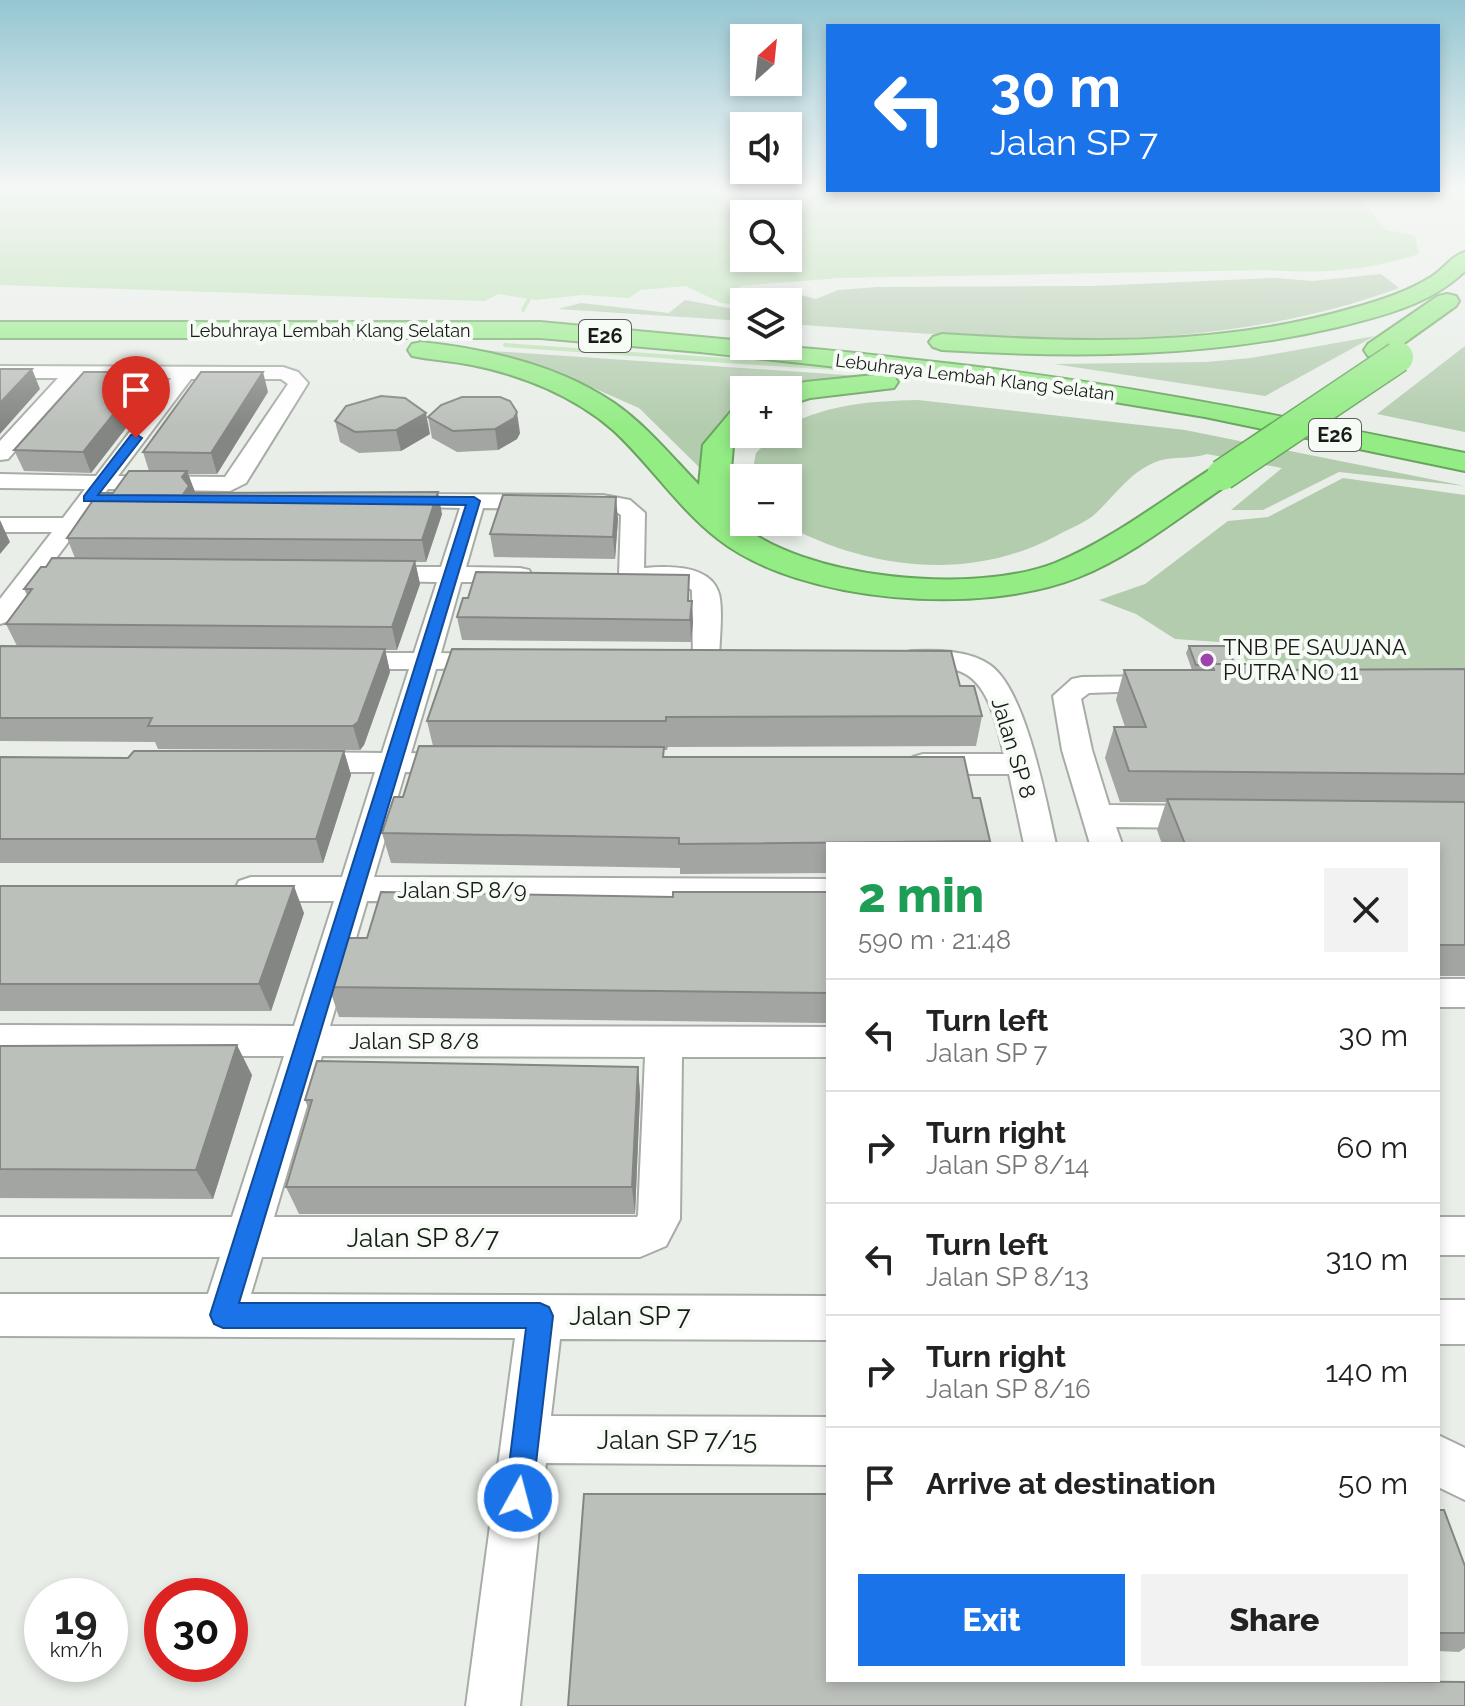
<!DOCTYPE html>
<meta charset="utf-8">
<style>
:root{--surface:#fff;--page:#f2f2f2;--text:#222;--muted:#767676;--line:#e0e0e0;--accent:#1a73e8}
body{margin:0;font-family:Raleway,sans-serif;background:var(--page);color:var(--text);height:100vh;display:flex;flex-direction:column;font-size:30px;white-space:nowrap}
*{box-sizing:border-box;margin:0}
p{font-size:26px;color:var(--muted)}
.icon{flex:none;width:44px;height:44px;fill:none;stroke:currentColor;stroke-width:2;stroke-linecap:round;stroke-linejoin:round}
.map{position:relative;flex:1;overflow:hidden}
.panel{position:absolute;left:826px;top:842px;width:614px;height:840px;display:flex;flex-direction:column;background:var(--surface);border-radius:0px;box-shadow:0 4px 12px #0003}
.panel>*{flex:none}
.top-card{position:absolute;left:826px;top:24px;width:614px;height:168px;border-radius:0px;box-shadow:0 4px 12px #0003;background:#1a73e8;color:#fff;overflow:hidden}
.needle{width:52px;rotate:27deg}
.tools{position:absolute;left:730px;top:24px;display:grid;gap:16px}
.tools a{display:grid;place-items:center;width:72px;height:72px;border-radius:0px;background:var(--surface);box-shadow:0 4px 12px #0003;font-size:40px}
.speed{position:absolute;left:24px;top:1578px;display:flex;gap:16px;font-size:40px;font-weight:700;text-align:center}
.speed>*{display:grid;place-content:center;width:104px;height:104px;border-radius:50%;background:var(--surface);box-shadow:0 4px 12px #0003;line-height:1}
.speed small{font-size:20px;font-weight:400}
.speed .limit{border:12px solid #d22;background:#fff;color:#111}
.pin{position:absolute;display:grid;place-items:center;width:68px;height:68px;color:#fff;margin:-82px -34px;border-radius:50% 50% 50% 0;rotate:-45deg;box-shadow:0 0 8px #0007}
.pin .icon{rotate:45deg}
.me{position:absolute;width:88px;margin:-44px;rotate:7deg;stroke-linejoin:round;filter:drop-shadow(0 0 6px #0008)}
.turn{display:flex;align-items:center;gap:28px;height:168px;padding:0 32px;font-size:36px}
.turn .icon{width:104px;height:104px;stroke-width:2.5}
.turn b{display:block;font-size:56px;line-height:68px}
.round{display:grid;place-items:center;flex:none;width:84px;height:84px;border-radius:0px;background:var(--page)}
.head{display:flex;align-items:center;justify-content:space-between;height:136px;padding:0 32px}
h1{font-size:48px;font-weight:800;line-height:60px;color:#1e9e55}
.action{display:flex;gap:16px;margin-top:auto;padding:16px 32px}
.action a{flex:1;height:92px;border-radius:0px;background:var(--accent);color:#fff;font-size:32px;font-weight:800;line-height:92px;text-align:center}
.action a+a{background:var(--page);color:var(--text)}
ul{padding:0;list-style:none}
li{display:flex;align-items:center;gap:24px;height:112px;padding:0 32px;border-top:2px solid var(--line)}
li div{flex:1}
li b{display:block;font-size:30px}
li em{font-style:normal}
.map>svg:first-child{display:block}
</style>
<div class="map">
<svg width="1465" height="1706" viewBox="0 0 1465 1706">
<rect width="100%" height="100%" fill="#e9eee8"/>
<g fill="#b3ccae">
<path d="M1381,274L1399,288C1196,362 998,338 788,324V302L752,293L774,288L816,299L838,290L878,287L1093,286L1274,278L1313,281Z"/>
<polygon points="685,300 744,311 744,321 558,309 581,303 669,313"/>
<polygon points="1375,336 1265,396 1054,364 1206,362 1251,358"/>
<polygon points="1465,346 1465,432 1377,414"/>
<polygon points="464,349 875,377 788,390 744,390 744,409 701,469 639,408 564,375"/>
<path d="M918,400L1185,430L1465,486L1339,472L1263,510H1231L1282,468L1207,454C1190,460 1171,455 1153,463C1127,475 1114,497 1094,515C1083,524 1068,529 1056,536C968,583 865,569 780,522H788V478H751L756,453L775,434H788V425C830,404 871,401 918,400Z"/>
<polygon points="1343,478 1465,495 1465,672 1251,669 1234,643 1175,639 1136,614 1099,600 1145,584 1228,521 1268,517"/>
</g>
<path fill="#b9e1b1" fill-rule="evenodd" d="M0,189L1355,190L1386,230L1415,235L1419,254C1365,271 1324,274 1267,270L840,278L740,286L731,297L763,301L744,302V305L721,303L686,286L640,290L629,298L583,295L536,300L498,294L485,301L0,285ZM788,214V258H744V214Z"/>
<g fill="none" stroke-linecap="round" stroke-linejoin="round">
<g stroke="#b9e1b1" stroke-width="4">
<polyline points="523,310 529,299"/>
<polyline points="505,345 703,359"/>
</g>
<polyline stroke="#b9e1b1" stroke-width="5" points="674,357 871,370"/>
<defs>
<g id="minor">
<path d="M0,366L283,367L298,372L308,383L246,483L230,491L108,489L9,621L0,624V599L52,532H0V518H63L85,489L0,488V474L96,476L171,378H79L8,459L0,460V441L58,378H0ZM191,379H281L288,384L225,477L118,476Z"/>
<path d="M395,494L603,495L630,500L645,513L644,568C666,566 708,564 718,591C724,606 719,644 719,661L716,667H696L693,661L692,590L679,583L622,580L619,575L621,515L615,511L483,508L466,567L520,568L529,570L532,575L529,580L520,582H461L441,653L500,655L503,661L500,667L436,669L411,753L467,756L472,763L467,770L457,773L405,772L374,877L828,879V903L367,901L330,1026L828,1027V1057H682L680,1219L666,1246L640,1257H262L251,1294L828,1296V1340L560,1339L551,1416L828,1417V1465L546,1463L520,1706H466L515,1338L0,1336V1294H208L220,1257H0V1217H232L284,1056L0,1055V1025L294,1026L334,901H251L239,897L235,889L239,881L251,877H342L375,772H303L293,769L288,762L293,755L303,752L382,753L409,669H344L334,667L331,661L334,655L344,653H414L437,582L374,581L365,579L362,574L365,569L374,567H441L460,508L387,506L384,501L387,496ZM322,1056L645,1057L638,1215L637,1217H274Z"/>
<path d="M912,651C937,650 969,650 990,665C1026,690 1046,801 1056,844H1024L1009,774H923L913,771L908,764L913,757L923,754H1004C996,724 989,676 952,669C936,665 919,669 902,665L899,659L902,653Z"/>
<polygon points="1162,676 1172,678 1176,684 1172,690 1089,693 1081,699 1092,750 1109,805 1206,806 1217,809 1222,817 1217,825 1206,828 1116,827 1122,844 1090,844 1062,750 1053,696 1072,679 1082,677"/>
<rect x="1438" y="979" width="27" height="28"/>
<rect x="1438" y="1217" width="27" height="38"/>
<rect x="1438" y="1300" width="27" height="44"/>
<polygon points="1438,1435 1465,1448 1465,1500 1438,1487"/>
</g>
<g id="highway">
<path d="M1465,252V271C1431,304 1383,316 1338,327C1207,358 1076,358 942,350L933,347L929,342L933,337L942,334C1078,343 1220,347 1353,308C1379,301 1407,292 1431,277C1444,269 1451,256 1465,252Z"/>
<polygon points="1447,294 1456,296 1459,301 1456,306 1386,356 1368,356 1364,350 1368,344 1438,296"/>
<path d="M0,322H540L744,341V346C805,346 865,354 926,361C1107,380 1286,417 1465,453V471L1205,417L1030,388L700,352L540,338H0Z"/>
<path d="M421,342C487,349 559,365 614,403C646,425 672,457 699,485L703,445L734,408L744,406V432L733,446L730,483L744,496L746,522L735,520C802,580 974,595 1055,563C1111,540 1161,501 1211,469L1222,466L1233,469L1237,475L1233,481C1183,514 1134,555 1079,577C983,616 801,604 718,539C678,508 650,464 613,430C574,396 522,375 472,365C452,361 431,360 412,356L408,350L412,344Z"/>
<polygon points="884,374 894,376 898,382 894,388 810,398 788,405 788,390 781,390 805,382"/>
</g>
</defs>
<use href="#minor" stroke="#a7aca6" stroke-width="4"/>
<use href="#highway" stroke="#69a35f" stroke-width="4"/>
<use href="#minor" fill="#fff" fill-rule="evenodd"/>
<use href="#highway" fill="#94ec85" fill-rule="evenodd"/>
<defs>
<polyline id="highway-bridge-far1" points="1395,359 1400,355"/>
<polyline id="highway-bridge" points="1222,475 1398,357"/>
</defs>
<use href="#highway-bridge-far1" stroke="#69a35f" stroke-width="25" stroke-linecap="butt"/>
<use href="#highway-bridge" stroke="#69a35f" stroke-width="33" stroke-linecap="butt"/>
<use href="#highway-bridge-far1" stroke="#94ec85" stroke-width="23"/>
<use href="#highway-bridge" stroke="#94ec85" stroke-width="30"/>
</g>
<g fill="#a2a5a1">
<polygon points="154,392 91,473 24,471 14,450"/>
<polygon points="268,392 217,474 188,474 195,492 194,493 442,514 426,562 415,562 420,584 397,650 385,650 390,672 364,745 360,750 158,749 155,742 0,741 0,646 17,646 6,624 27,595 24,589 46,567 75,558 67,538 113,493 149,471 143,452"/>
<polygon points="428,417 520,433 517,439 498,450 457,452 432,438"/>
<polygon points="335,421 430,434 401,451 359,453 340,442"/>
<polygon points="618,519 615,559 494,557 490,534"/>
<polygon points="690,601 693,623 691,642 462,640 457,617"/>
<polygon points="1189,646 1235,664 1257,670 1465,669 1465,976 1438,976 1438,844 1162,844 1157,830 1166,802 1120,802 1105,758 1114,727 1125,727 1116,700 1124,670 1192,670 1186,653"/>
<polygon points="960,686 982,716 976,746 668,747 667,750 664,750 664,757 973,798 990,841 990,844 828,844 828,873 680,874 680,868 391,863 382,833 433,746 427,721"/>
<polygon points="344,751 351,775 323,863 0,863 0,757 128,758"/>
<polygon points="0,886 304,913 271,1011 0,1011"/>
<polygon points="828,892 828,1023 339,1017 329,987 367,938 673,897"/>
<polygon points="0,1046 252,1075 213,1199 0,1198"/>
<polygon points="638,1067 640,1095 635,1214 299,1214 286,1187 309,1110 305,1100"/>
<polygon points="1438,1510 1465,1566 1465,1648 1459,1652 1438,1651"/>
</g>
<g fill="#848683">
<polygon points="32,369 40,389 0,434 0,403"/>
<polygon points="147,372 154,392 91,473 83,452"/>
<polygon points="263,372 268,392 217,474 211,453"/>
<polygon points="517,412 520,433 517,439 498,450 495,429"/>
<polygon points="426,413 430,434 401,451 396,430"/>
<polygon points="187,471 195,492 192,495 184,493 182,477"/>
<polygon points="438,492 442,514 426,562 422,540"/>
<polygon points="616,497 618,519 615,559 613,537"/>
<polygon points="0,520 10,542 0,554"/>
<polygon points="415,561 420,584 397,650 392,627"/>
<polygon points="692,601 693,623 691,642 690,620"/>
<polygon points="385,649 390,672 364,745 360,750 353,726"/>
<polygon points="344,751 351,775 323,863 316,839"/>
<polygon points="294,886 304,913 271,1011 259,984"/>
<polygon points="237,1045 252,1075 213,1199 196,1170"/>
<polygon points="638,1067 640,1095 635,1214 632,1187"/>
</g>
<g fill="#bcc0bb" stroke="#848683" stroke-width="2">
<polygon points="0,369 32,369 0,403"/>
<polygon points="84,372 147,372 83,452 14,450"/>
<polygon points="201,372 263,372 211,453 143,452"/>
<polygon points="381,396 405,398 426,413 396,430 355,432 335,421 346,406"/>
<polygon points="462,397 500,397 510,401 517,412 514,418 495,429 453,431 428,417 441,405"/>
<polygon points="129,471 187,471 182,477 189,486 184,493 438,492 422,540 67,538 98,493 113,493"/>
<polygon points="503,495 616,497 613,537 490,534"/>
<polygon points="52,558 415,561 392,627 6,624 32,589 24,589 41,567 46,567"/>
<polygon points="476,572 689,575 688,601 692,601 690,620 457,617 463,598 468,598"/>
<polygon points="0,646 385,649 358,722 353,726 148,726 152,718 0,718"/>
<polygon points="1189,646 1226,646 1235,664 1196,665"/>
<polygon points="452,649 951,651 960,686 974,686 982,716 666,717 666,721 427,721"/>
<polygon points="1212,664 1254,664 1257,670 1465,669 1465,774 1129,771 1114,727 1146,727 1124,670 1214,670"/>
<polygon points="419,746 664,747 663,757 964,757 973,798 980,798 990,841 679,844 679,838 382,833 394,797 403,797"/>
<polygon points="134,751 344,751 316,839 0,839 0,757 128,758"/>
<polygon points="1167,799 1465,802 1465,945 1438,945 1438,844 1185,844"/>
<polygon points="0,886 294,886 259,984 0,984"/>
<polygon points="381,892 673,897 673,892 828,892 828,993 329,987 344,938 367,938"/>
<polygon points="237,1045 196,1170 0,1169 0,1046"/>
<polygon points="317,1061 638,1067 632,1187 286,1187 312,1100 305,1100"/>
<polygon points="584,1494 828,1494 828,1680 1241,1680 1465,1682 1465,1706 568,1706"/>
<polygon points="1438,1510 1444,1510 1465,1566 1465,1633 1438,1633"/>
</g>
<linearGradient id="sky" x2="0" y2="1"><stop stop-color="#95c6d2"/><stop offset="0.44" stop-color="#f5f7f5"/><stop offset="1" stop-color="#f5f7f5" stop-opacity="0"/></linearGradient>
<rect width="1465" height="428" fill="url(#sky)"/>
<polygon fill="#1a73e8" stroke="#114b97" stroke-width="2" points="136,434 142,438 98,495 474,497 480,501 239,1303 540,1303 549,1307 553,1316 532,1498 528,1508 518,1512 509,1508 505,1498 526,1328 223,1328 214,1324 210,1315 466,505 84,501 84,496 131,435"/>
<circle fill="#9d43ae" stroke="#f6fbf5" stroke-width="3" cx="1207" cy="660" r="8"/>
<g text-anchor="middle" dominant-baseline="central" stroke-width="8" stroke-linejoin="round" paint-order="stroke">
<g font-size="18" fill="#191b19" stroke="#f6fbf5">
<text x="330" y="330">Lebuhraya Lembah Klang Selatan</text>
<text transform="translate(975 377) rotate(7)">Lebuhraya Lembah Klang Selatan</text>
</g>
<g fill="#f6fbf5" stroke="#5b5e5b" stroke-width="2">
<rect x="579" y="320" width="52" height="32" rx="6"/>
<rect x="1309" y="419" width="52" height="32" rx="6"/>
</g>
<g font-size="20" font-weight="bold" fill="#191b19">
<text x="605" y="336">E26</text>
<text x="1335" y="435">E26</text>
</g>
<g font-size="22" fill="#191b19" stroke="#f6fbf5" text-anchor="start">
<text x="1223" y="647">TNB PE SAUJANA<tspan x="1223" dy="25">PUTRA NO 11</tspan></text>
</g>
<g font-size="22" fill="#191b19" stroke="#f6fbf5">
<text transform="translate(1014 748) rotate(73)">Jalan SP 8</text>
<text x="462" y="890">Jalan SP 8/9</text>
<text x="414" y="1041">Jalan SP 8/8</text>
</g>
<g font-size="26" fill="#191b19" stroke="#f6fbf5">
<text x="423" y="1238">Jalan SP 8/7</text>
<text x="630" y="1316">Jalan SP 7</text>
<text x="677" y="1440">Jalan SP 7/15</text>
</g>
</g>
</svg>
<div class="tools">
<a><svg class="needle" viewBox="-14 -14 28 28"><path d="M0-13l5 13h-10z" fill="#e53935"/><path d="M0 13l5-13h-10z" fill="#767676"/></svg></a>
<a><svg class="icon" aria-label="sound" viewBox="0 0 24 24"><path d="M4 9h4l5-4v14l-5-4H4zM17 9q2 3 0 6"/></svg></a>
<a><svg class="icon" aria-label="search" viewBox="0 0 24 24"><circle cx="10" cy="10" r="6"/><path d="M15 15l6 6"/></svg></a>
<a><svg class="icon" aria-label="layers" viewBox="0 0 24 24"><path d="M12 4l9 5-9 5-9-5zM3 14l9 5 9-5"/></svg></a>
<a>+</a>
<a>−</a>
</div>
<div class="speed"><div>19<small>km/h</small></div><div class="limit">30</div></div>
<div class="pin" style="left:136px;top:438px;background:#d93025"><svg class="icon" aria-label="arrive" viewBox="0 0 24 24"><path d="M6 21V4h12l-3 4 3 4H6"/></svg></div>
<svg class="me" style="left:518px;top:1498px" viewBox="-20 -20 40 40"><circle r="17" fill="#1a73e8" stroke="#fff" stroke-width="3"/><path d="M0-11L8 9 0 5-8 9z" fill="#fff"/></svg>
<div class="top-card">
<div class="turn"><svg class="icon" aria-label="left" viewBox="0 0 24 24"><path d="M17 20v-9H6M10 6l-5 5 5 5"/></svg><div><b>30 m</b>Jalan SP 7</div></div>
</div>
<section class="panel">
<div class="head"><div><h1>2 min</h1><p>590 m · 21:48</p></div><a class="round"><svg class="icon" aria-label="close" viewBox="0 0 24 24"><path d="M6 6l12 12M18 6L6 18"/></svg></a></div>
<ul>
<li><svg class="icon" aria-label="left" viewBox="0 0 24 24"><path d="M17 20v-9H6M10 6l-5 5 5 5"/></svg><div><b>Turn left</b><p>Jalan SP 7</p></div><em>30 m</em></li>
<li><svg class="icon" aria-label="right" viewBox="0 0 24 24"><path d="M7 20v-9h11M14 6l5 5-5 5"/></svg><div><b>Turn right</b><p>Jalan SP 8/14</p></div><em>60 m</em></li>
<li><svg class="icon" aria-label="left" viewBox="0 0 24 24"><path d="M17 20v-9H6M10 6l-5 5 5 5"/></svg><div><b>Turn left</b><p>Jalan SP 8/13</p></div><em>310 m</em></li>
<li><svg class="icon" aria-label="right" viewBox="0 0 24 24"><path d="M7 20v-9h11M14 6l5 5-5 5"/></svg><div><b>Turn right</b><p>Jalan SP 8/16</p></div><em>140 m</em></li>
<li><svg class="icon" aria-label="arrive" viewBox="0 0 24 24"><path d="M6 21V4h12l-3 4 3 4H6"/></svg><div><b>Arrive at destination</b></div><em>50 m</em></li>
</ul>
<div class="action"><a>Exit</a><a>Share</a></div>
</section>
</div>
